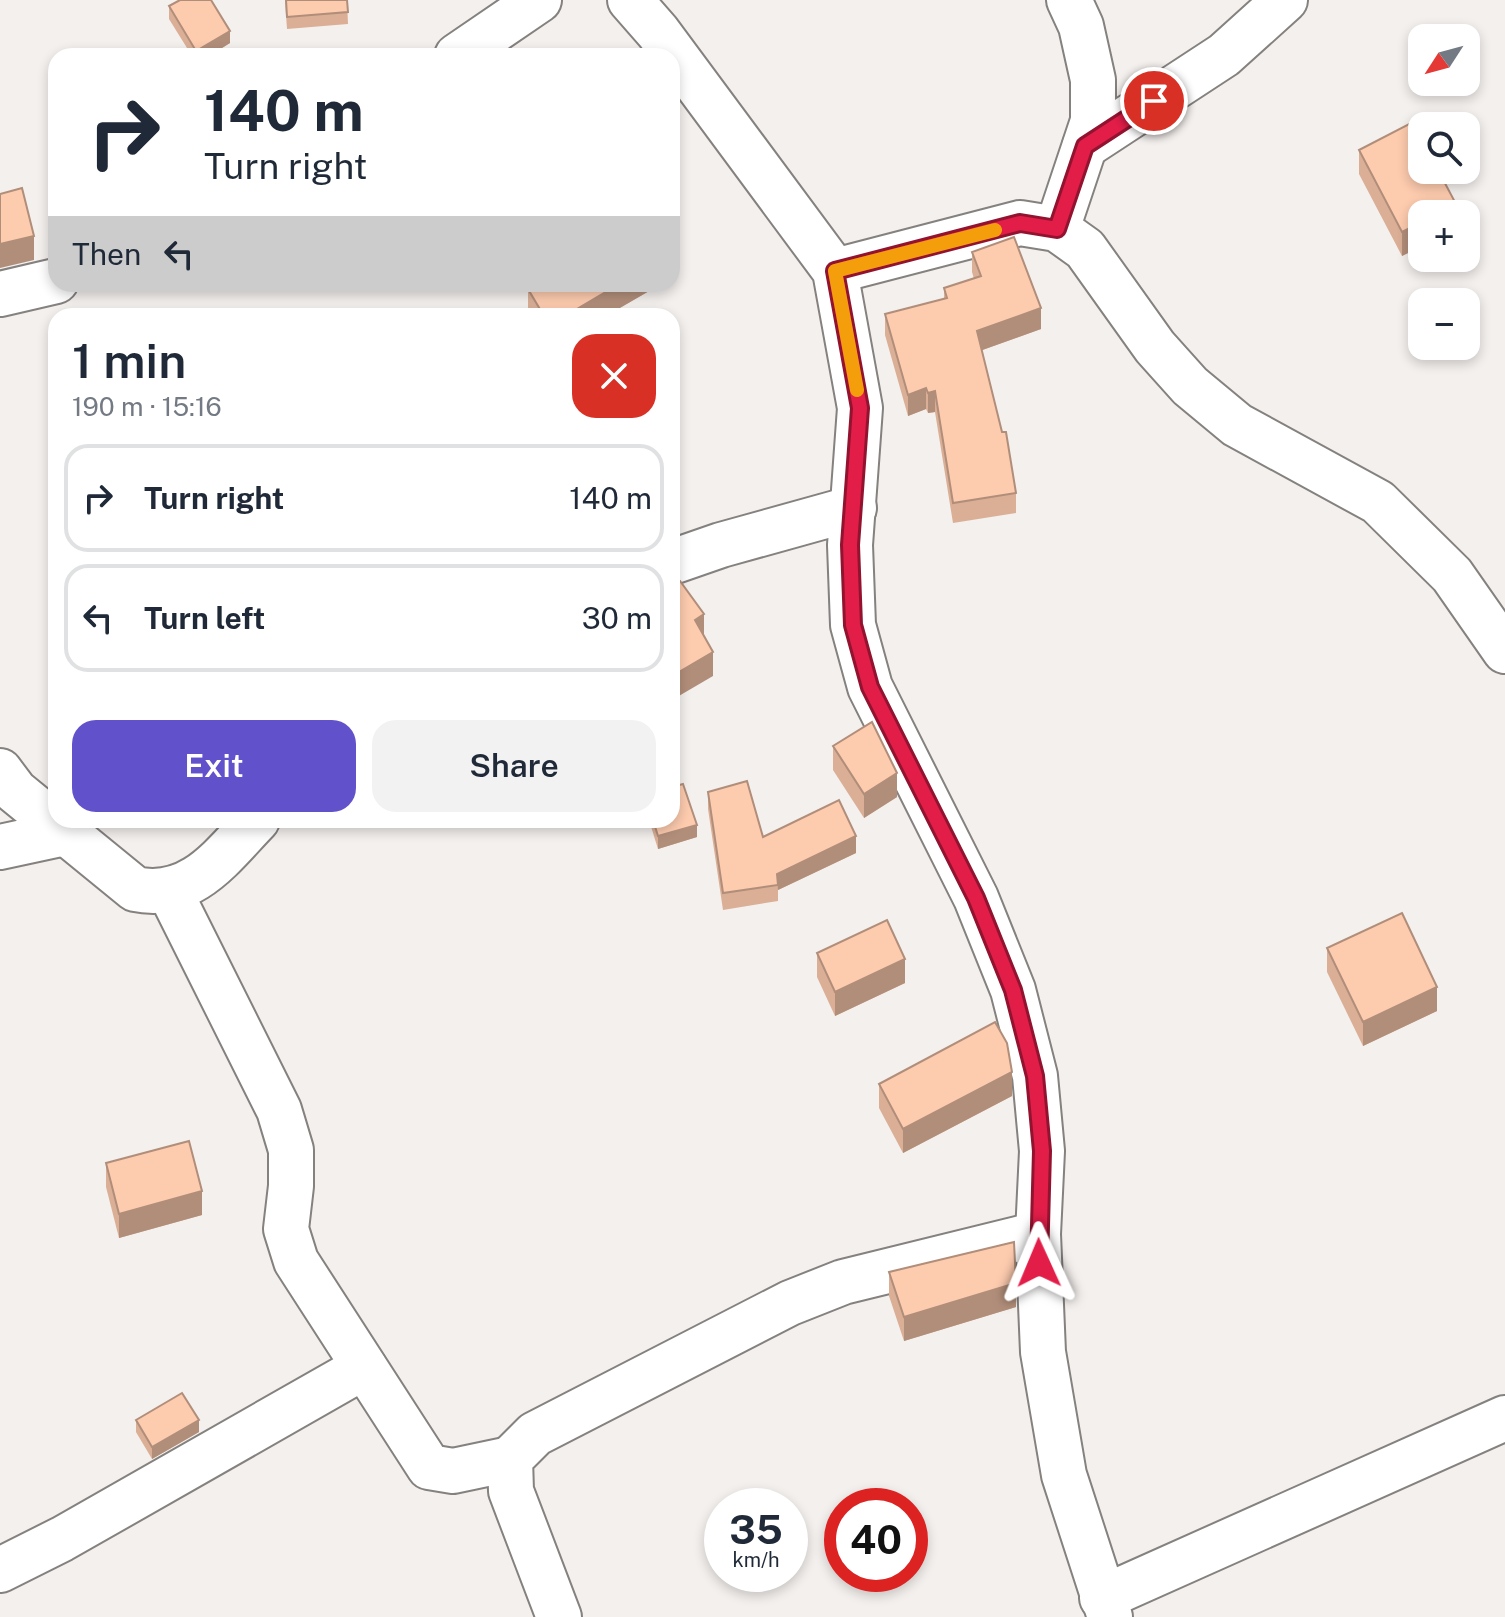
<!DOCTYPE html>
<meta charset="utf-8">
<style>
:root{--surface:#fff;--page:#f2f2f3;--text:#1f2937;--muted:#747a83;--line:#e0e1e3;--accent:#6151ca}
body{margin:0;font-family:"Public Sans",sans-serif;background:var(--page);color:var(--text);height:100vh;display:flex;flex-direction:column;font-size:30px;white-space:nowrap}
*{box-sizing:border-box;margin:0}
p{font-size:26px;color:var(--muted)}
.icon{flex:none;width:44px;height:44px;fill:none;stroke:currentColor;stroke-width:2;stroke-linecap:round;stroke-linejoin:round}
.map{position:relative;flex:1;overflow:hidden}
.side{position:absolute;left:48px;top:308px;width:632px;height:520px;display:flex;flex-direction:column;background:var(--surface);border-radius:24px;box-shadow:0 4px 12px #0003}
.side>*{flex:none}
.top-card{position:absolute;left:48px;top:48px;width:632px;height:244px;border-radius:24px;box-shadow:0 4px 12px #0003;background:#fff;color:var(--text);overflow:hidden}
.needle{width:52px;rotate:234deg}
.buttons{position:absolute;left:1408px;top:24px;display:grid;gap:16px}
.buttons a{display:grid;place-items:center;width:72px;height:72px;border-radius:16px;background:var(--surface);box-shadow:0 4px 12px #0003;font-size:40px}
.speed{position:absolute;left:704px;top:1488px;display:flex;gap:16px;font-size:40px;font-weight:700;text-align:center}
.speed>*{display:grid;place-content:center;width:104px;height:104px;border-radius:50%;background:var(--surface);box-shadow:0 4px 12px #0003;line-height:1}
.speed small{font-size:20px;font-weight:400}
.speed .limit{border:12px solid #d22;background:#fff;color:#111}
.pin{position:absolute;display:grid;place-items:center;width:68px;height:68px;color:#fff;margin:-34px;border:4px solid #fff;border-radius:50%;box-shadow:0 2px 8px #0007}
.me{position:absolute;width:88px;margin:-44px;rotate:359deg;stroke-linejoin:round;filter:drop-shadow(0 0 6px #0008)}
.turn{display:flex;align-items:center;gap:28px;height:168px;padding:0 24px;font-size:36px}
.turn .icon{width:104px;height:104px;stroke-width:2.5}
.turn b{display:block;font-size:56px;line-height:68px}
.then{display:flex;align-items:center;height:76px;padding:0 24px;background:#0003;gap:16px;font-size:30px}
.round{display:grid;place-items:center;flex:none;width:84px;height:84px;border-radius:24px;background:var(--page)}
.summary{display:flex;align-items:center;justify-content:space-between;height:136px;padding:0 24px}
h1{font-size:48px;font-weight:600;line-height:60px}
.action{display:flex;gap:16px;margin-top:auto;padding:16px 24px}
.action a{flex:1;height:92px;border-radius:24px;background:var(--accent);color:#fff;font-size:32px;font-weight:600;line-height:92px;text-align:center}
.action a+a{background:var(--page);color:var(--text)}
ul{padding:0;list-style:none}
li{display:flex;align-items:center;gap:24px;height:108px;margin:0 16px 12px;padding:0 8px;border:4px solid var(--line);border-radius:24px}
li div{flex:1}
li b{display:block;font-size:30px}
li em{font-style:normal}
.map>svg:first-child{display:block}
</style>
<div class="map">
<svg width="1505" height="1617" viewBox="0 0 1505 1617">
<rect width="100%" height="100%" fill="#f4f0ee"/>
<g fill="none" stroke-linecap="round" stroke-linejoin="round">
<defs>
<g id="minor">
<polyline points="457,56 539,0"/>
<polyline points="1085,146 1224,55 1285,0"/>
<polyline points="1057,229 1093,121 1093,80 1081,26 1069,0"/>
<polyline points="835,271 1020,223 1057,229 1085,249 1155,347 1190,386 1237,425 1378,502 1452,575 1505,651"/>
<polyline points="0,294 56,281"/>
<polyline points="672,562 721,545 854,508"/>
<path d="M0,771L15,791L135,889C192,901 222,856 257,820"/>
<polyline points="0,847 65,833"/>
<polyline points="170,892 279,1110 291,1150 291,1186 286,1229 296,1261 429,1467 453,1471 510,1459"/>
<polyline points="0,1570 62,1539 364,1367"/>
<polyline points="1102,1598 1505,1418"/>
<polyline points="559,1617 511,1491 510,1459 535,1434 790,1303 843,1282 1038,1234"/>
</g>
<polyline id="tertiary" points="630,0 658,32 835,271 860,408 850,545 853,625 870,687 976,898 1013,990 1035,1076 1042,1151 1038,1234 1043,1352 1064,1475 1110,1617"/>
</defs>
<use href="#minor" stroke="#84817f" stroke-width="48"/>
<use href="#tertiary" stroke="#84817f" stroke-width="48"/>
<use href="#minor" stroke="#fff" stroke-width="44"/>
<use href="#tertiary" stroke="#fff" stroke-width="44"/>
</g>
<g fill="#daaf96">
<polygon points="285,0 347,0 348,24 287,29"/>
<polygon points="169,6 230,43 209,56 192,56 169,19"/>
<polygon points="1359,150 1456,214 1422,214 1422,246 1402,256 1359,174"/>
<polygon points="972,252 1041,329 982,350 1016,493 1016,513 953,523 935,412 928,413 926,409 908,416 885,335 885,314 944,299 944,288 974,279 972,272"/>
<polygon points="656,284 656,287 606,316 530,316 528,313 528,289"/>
<polygon points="833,746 897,797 864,818 833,770"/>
<polygon points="708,792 763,837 856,853 778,890 778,901 723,910 708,809"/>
<polygon points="649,820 672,820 697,837 658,849"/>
<polygon points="1327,948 1437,1011 1363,1046 1327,972"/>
<polygon points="817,953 905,983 835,1016 817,977"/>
<polygon points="879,1084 1012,1096 903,1153 879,1108"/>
<polygon points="106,1163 202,1215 119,1238 106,1187"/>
<polygon points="889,1272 1016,1307 904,1341 889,1296"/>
<polygon points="136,1420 199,1432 152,1459 136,1432"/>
</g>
<g fill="#b18e7a">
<polygon points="230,31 230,43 209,56 196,56 196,51"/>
<polygon points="1456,204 1456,214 1437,214"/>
<polygon points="1422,222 1422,246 1402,256 1402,232"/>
<polygon points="34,236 34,260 0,268 0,244"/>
<polygon points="619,284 656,284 656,287 606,316 565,316"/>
<polygon points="1041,308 1041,329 977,352 977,331"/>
<polygon points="926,388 926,409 908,416 908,395"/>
<polygon points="935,391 935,412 928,413 928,393"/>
<polygon points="704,614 704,638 695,620"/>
<polygon points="713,652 713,676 672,700 672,676"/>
<polygon points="897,773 897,797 864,818 864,794"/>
<polygon points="697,825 697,837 658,849 658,836"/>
<polygon points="856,836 856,853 778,890 777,874"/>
<polygon points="905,959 905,983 835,1016 835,992"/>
<polygon points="1437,987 1437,1011 1363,1046 1363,1022"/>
<polygon points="1012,1072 1012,1096 903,1153 903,1129"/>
<polygon points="202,1191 202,1215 119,1238 119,1214"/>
<polygon points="1016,1283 1016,1307 904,1341 904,1317"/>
<polygon points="199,1420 199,1432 152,1459 152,1447"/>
</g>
<g fill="#fdcbae" stroke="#b18e7a" stroke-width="2">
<polygon points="180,0 211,0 230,31 196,51 169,6"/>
<polygon points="286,0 347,0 348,12 287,17"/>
<polygon points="1413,122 1422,139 1422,170 1438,170 1456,204 1437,214 1422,214 1422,222 1402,232 1359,150"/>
<polygon points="22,188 34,236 0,244 0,194"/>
<polygon points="1014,237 1041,308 977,331 1002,432 1006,432 1016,493 953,503 935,391 928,393 926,388 908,395 885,314 947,298 944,288 981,276 972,252"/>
<polygon points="537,284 619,284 565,316 544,316 528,289"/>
<polygon points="672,581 680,581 704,614 695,620 713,652 672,676"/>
<polygon points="872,722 897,773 864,794 833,746"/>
<polygon points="747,781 763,837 839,800 856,836 777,874 778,885 723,893 708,792"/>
<polygon points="683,784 697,825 658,836 653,820 672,820 672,787"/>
<polygon points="1402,913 1437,987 1363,1022 1327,948"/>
<polygon points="887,920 905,959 835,992 817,953"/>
<polygon points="995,1022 1007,1043 1012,1072 903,1129 879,1084"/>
<polygon points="189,1141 202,1191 119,1214 106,1163"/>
<polygon points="1014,1242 1016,1283 904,1317 889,1272"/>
<polygon points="182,1393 199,1420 152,1447 136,1420"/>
</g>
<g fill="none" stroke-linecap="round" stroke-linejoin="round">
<defs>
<polyline id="route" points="1039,1263 1042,1151 1035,1076 1013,990 976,898 870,687 853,625 850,545 860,408 835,271 1020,223 1057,229 1085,146 1154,101"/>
</defs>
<use href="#route" stroke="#92132f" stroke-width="20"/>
<use href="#route" stroke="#e11d48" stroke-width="14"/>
<polyline stroke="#f59e0b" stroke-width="14" points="857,390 835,271 995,230"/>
</g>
</svg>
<div class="buttons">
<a><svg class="needle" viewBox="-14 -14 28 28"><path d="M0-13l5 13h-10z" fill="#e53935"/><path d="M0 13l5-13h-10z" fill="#747a83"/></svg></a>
<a><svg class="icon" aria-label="search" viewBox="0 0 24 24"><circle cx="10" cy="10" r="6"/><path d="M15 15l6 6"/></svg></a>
<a>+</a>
<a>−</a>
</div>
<div class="speed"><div>35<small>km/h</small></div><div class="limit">40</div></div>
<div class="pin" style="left:1154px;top:101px;background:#d93025"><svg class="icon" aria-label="arrive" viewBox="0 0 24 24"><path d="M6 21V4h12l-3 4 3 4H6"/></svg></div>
<svg class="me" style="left:1039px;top:1263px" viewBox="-20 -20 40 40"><path d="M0-17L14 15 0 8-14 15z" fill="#e11d48" stroke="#fff" stroke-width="4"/></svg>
<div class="top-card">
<div class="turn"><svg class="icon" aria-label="right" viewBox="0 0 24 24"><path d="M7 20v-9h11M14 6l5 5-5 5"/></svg><div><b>140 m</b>Turn right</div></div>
<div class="then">Then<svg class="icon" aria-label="left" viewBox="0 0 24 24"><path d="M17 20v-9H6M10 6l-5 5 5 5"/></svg></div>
</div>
<section class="side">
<div class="summary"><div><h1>1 min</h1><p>190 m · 15:16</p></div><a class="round" style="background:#d93025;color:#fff"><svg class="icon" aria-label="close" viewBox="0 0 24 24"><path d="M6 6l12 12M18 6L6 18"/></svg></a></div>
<ul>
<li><svg class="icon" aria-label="right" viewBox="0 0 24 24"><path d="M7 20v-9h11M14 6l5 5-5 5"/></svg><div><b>Turn right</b></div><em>140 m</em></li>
<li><svg class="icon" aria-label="left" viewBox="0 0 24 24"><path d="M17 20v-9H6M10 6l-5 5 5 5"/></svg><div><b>Turn left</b></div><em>30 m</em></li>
</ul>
<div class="action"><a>Exit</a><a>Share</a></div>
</section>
</div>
